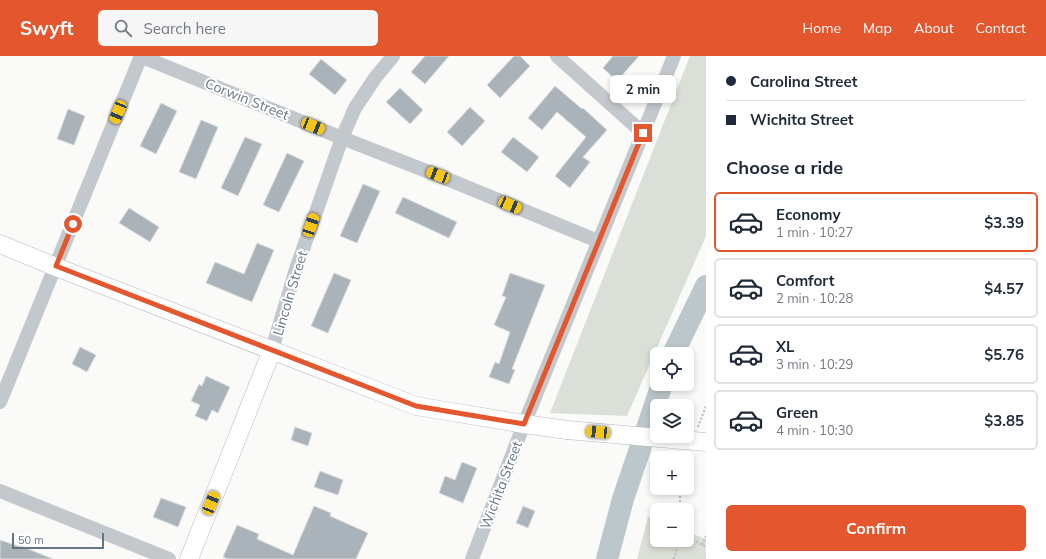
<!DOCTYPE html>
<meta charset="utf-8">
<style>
:root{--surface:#fff;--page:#f6f6f7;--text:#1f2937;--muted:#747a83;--line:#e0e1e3;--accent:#e4572e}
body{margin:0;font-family:Mulish,sans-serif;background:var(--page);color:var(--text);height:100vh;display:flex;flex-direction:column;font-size:15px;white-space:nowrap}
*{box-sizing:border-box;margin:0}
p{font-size:13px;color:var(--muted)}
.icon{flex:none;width:22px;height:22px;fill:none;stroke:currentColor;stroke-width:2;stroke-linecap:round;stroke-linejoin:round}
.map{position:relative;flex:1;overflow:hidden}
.panel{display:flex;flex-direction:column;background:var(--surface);width:340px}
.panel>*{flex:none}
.hud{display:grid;align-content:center;height:88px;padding:0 20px;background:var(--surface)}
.buttons{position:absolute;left:650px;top:291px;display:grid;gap:8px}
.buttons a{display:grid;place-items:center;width:44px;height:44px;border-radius:6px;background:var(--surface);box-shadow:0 2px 6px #0003;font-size:20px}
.scale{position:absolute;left:12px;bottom:10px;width:92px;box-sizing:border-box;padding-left:4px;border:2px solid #657683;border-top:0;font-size:11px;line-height:14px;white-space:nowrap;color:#657683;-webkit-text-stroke:3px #fff;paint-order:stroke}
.end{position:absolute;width:18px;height:18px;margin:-9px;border:5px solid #e4572e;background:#fff;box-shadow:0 0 0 2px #fff}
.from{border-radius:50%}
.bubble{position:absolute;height:28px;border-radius:6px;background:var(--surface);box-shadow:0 2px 6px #0003;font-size:13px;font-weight:700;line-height:28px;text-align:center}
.car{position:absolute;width:12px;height:24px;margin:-12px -6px;border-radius:5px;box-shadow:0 0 3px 1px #0007;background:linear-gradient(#f5c518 24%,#345 0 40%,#f5c518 0 76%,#345 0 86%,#f5c518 0)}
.hud b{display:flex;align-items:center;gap:14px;height:38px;font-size:15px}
.hud b+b{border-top:1px solid var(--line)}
.hud i{width:10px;height:10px;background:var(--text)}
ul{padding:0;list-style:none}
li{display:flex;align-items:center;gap:12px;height:60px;margin:0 8px 6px;padding:0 12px;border:2px solid var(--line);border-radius:6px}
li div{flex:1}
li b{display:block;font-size:15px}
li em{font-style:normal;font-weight:700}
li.current{border-color:var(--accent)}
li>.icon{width:36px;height:36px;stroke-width:1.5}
h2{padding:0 20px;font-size:18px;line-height:48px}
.cta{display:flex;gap:8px;margin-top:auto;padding:8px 20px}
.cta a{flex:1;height:46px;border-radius:6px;background:var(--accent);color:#fff;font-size:16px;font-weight:700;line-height:46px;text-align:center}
header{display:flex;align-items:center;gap:24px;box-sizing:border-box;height:56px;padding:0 20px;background:var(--accent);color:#fff}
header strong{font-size:19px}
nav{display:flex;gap:22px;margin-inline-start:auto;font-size:14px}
.search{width:280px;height:36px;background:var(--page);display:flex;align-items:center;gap:10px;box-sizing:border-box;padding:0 14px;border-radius:6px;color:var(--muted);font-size:15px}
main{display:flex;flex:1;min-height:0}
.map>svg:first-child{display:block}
.green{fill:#dadfd7}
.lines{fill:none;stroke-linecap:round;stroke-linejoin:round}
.river{stroke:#bbc7cb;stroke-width:22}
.building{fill:#aab3b9;stroke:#dcdcda}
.major-casing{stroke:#b5babe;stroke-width:19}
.path{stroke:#bbbfc2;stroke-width:2;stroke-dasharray:2 2;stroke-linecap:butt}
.minor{stroke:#c3c8cc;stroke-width:14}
.major{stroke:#fff;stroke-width:18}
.major-bridge-casing{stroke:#b5babe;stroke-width:19;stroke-linecap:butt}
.major-bridge{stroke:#fff;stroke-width:18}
.route{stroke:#e4572e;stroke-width:5}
.labels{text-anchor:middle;stroke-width:4;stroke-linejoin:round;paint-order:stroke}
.street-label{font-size:14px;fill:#657683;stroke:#fff}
</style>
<header>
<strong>Swyft</strong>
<div class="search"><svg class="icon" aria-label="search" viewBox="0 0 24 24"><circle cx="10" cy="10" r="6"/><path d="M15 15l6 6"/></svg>Search here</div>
<nav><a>Home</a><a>Map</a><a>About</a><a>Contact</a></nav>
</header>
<main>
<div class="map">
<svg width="706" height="503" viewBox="0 0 706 503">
<rect width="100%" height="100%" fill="#fafaf8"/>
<g class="green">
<path d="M 690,0 L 706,0 L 706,180 L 627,360 L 550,357 Z"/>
<path d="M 648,461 L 657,464 L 657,484 L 687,484 L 687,476 L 706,483 L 706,503 L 637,503 Z"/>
</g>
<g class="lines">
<g class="river">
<path d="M 673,298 L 706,230"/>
<path d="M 607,503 L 623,443 L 662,328"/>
</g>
</g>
<g class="building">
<path d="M 425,0 L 449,0 L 425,28 L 411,16 Z"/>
<path d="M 514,0 L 520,0 L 530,10 L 500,42 L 487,29 Z"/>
<path d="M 613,0 L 639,0 L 617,25 L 603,12 Z"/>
<path d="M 321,3 L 347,24 L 335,39 L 309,18 Z"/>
<path d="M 555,30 L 582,53 L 583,52 L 607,74 L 583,101 L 590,106 L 570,132 L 555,120 L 586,81 L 557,56 L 542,74 L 528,62 Z"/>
<path d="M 400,32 L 423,54 L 410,68 L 386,46 Z"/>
<path d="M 161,47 L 177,55 L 156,98 L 140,90 Z"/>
<path d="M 470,51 L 485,65 L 462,90 L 447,76 Z"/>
<path d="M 68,53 L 85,60 L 74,89 L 57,83 Z"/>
<path d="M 201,64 L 218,71 L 196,123 L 179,116 Z"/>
<path d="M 245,81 L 262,88 L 238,140 L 221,132 Z"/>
<path d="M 513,81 L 539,101 L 527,116 L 501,96 Z"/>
<path d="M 287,97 L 304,105 L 279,156 L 263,149 Z"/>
<path d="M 363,128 L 380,135 L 357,187 L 340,180 Z"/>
<path d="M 403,141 L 457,166 L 449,182 L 395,157 Z"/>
<path d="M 129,152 L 159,171 L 150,186 L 119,167 Z"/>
<path d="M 257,187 L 274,194 L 252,246 L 206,227 L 215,206 L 244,218 Z"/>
<path d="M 334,217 L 351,224 L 328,277 L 311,270 Z"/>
<path d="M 510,217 L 545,229 L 512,313 L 515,314 L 509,328 L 489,321 L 495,306 L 499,308 L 510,276 L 494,269 L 506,241 L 502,240 Z"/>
<path d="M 80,291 L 96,299 L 87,316 L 72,308 Z"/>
<path d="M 206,320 L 230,331 L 218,357 L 212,354 L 207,365 L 195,360 L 200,349 L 191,345 L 199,328 L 202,330 Z"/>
<path d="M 295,371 L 312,377 L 308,390 L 291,384 Z"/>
<path d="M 462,406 L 477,412 L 463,447 L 439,437 L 445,420 L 455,424 Z"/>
<path d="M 320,415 L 343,424 L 338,439 L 314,431 Z"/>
<path d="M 161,442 L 186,451 L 178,471 L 153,461 Z"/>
<path d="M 314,450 L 331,457 L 330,460 L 368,477 L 356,503 L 228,503 L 223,501 L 237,469 L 259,478 L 257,483 L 293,499 Z"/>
<path d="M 523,450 L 535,455 L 528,472 L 516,467 Z"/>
<path d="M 0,484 L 21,491 L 21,490 L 53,503 L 0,503 Z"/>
</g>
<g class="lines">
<g class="major-casing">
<g id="major">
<path d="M 0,188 L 56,211 L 416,350 L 524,368 L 567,374"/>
<path d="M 189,503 L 272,294"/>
</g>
</g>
<g class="path">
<path d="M 698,371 L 706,350"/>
<path d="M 680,432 L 680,448 L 681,454"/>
<path d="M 687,478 L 692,483 L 706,491"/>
<path d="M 702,489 L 706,480"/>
<path d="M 674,503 L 679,484"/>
</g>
<g class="minor">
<path d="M 140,0 L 342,82 L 452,125 L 598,185"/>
<path d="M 557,0 L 643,77"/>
<path d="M 272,294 L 296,213 L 342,82 L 355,52 L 375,22 L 393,0"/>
<path d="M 0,346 L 141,0"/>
<path d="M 0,435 L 169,503"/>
<path d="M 472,503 L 524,368 L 643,77 L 674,0"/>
</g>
<use href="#major" class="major"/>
<g class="major-bridge-casing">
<path id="major-bridge" d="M 567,374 L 706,386"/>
</g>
<use href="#major-bridge" class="major-bridge"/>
</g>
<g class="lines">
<path class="route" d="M 73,168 L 56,210 L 416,350 L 524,368 L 643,77"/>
</g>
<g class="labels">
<g class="street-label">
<text transform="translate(247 43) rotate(22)" y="5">Corwin Street</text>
<text transform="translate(290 237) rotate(-73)" y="5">Lincoln Street</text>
<text transform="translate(501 429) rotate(-69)" y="5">Wichita Street</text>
</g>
</g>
</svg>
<div class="buttons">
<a><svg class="icon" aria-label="locate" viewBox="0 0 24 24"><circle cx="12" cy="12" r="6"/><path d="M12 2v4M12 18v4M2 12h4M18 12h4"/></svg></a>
<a><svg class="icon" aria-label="layers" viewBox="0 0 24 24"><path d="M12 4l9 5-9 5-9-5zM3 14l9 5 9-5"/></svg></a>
<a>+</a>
<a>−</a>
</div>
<div class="scale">50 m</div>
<i class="end from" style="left:73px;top:168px"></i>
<i class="end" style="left:643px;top:77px"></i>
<div class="bubble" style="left:610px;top:19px;width:66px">2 min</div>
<i class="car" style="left:118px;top:56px;rotate:202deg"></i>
<i class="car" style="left:313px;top:70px;rotate:112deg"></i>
<i class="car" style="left:438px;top:119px;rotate:291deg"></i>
<i class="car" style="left:510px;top:149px;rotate:113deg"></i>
<i class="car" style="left:311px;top:169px;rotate:19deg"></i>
<i class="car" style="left:598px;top:376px;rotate:275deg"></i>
<i class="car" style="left:211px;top:447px;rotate:22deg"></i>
</div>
<section class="panel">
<div class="hud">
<b><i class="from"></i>Carolina Street</b>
<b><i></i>Wichita Street</b>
</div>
<h2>Choose a ride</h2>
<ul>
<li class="current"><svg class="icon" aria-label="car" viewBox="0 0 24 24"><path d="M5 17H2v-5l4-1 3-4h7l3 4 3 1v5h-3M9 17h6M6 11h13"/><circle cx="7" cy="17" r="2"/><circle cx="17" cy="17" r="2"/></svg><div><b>Economy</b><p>1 min · 10:27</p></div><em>$3.39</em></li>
<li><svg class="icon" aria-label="car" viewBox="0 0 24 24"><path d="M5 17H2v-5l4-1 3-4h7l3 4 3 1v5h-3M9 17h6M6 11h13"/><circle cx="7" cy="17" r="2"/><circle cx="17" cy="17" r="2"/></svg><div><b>Comfort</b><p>2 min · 10:28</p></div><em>$4.57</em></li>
<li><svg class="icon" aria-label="car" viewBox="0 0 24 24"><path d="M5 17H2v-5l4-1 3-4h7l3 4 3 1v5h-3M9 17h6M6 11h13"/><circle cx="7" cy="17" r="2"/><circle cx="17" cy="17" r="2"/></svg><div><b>XL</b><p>3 min · 10:29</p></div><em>$5.76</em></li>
<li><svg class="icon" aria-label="car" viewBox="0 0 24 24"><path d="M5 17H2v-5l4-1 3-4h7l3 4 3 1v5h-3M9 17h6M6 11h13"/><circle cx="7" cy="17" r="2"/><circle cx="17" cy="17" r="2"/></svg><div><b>Green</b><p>4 min · 10:30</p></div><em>$3.85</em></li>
</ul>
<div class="cta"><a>Confirm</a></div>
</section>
</main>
